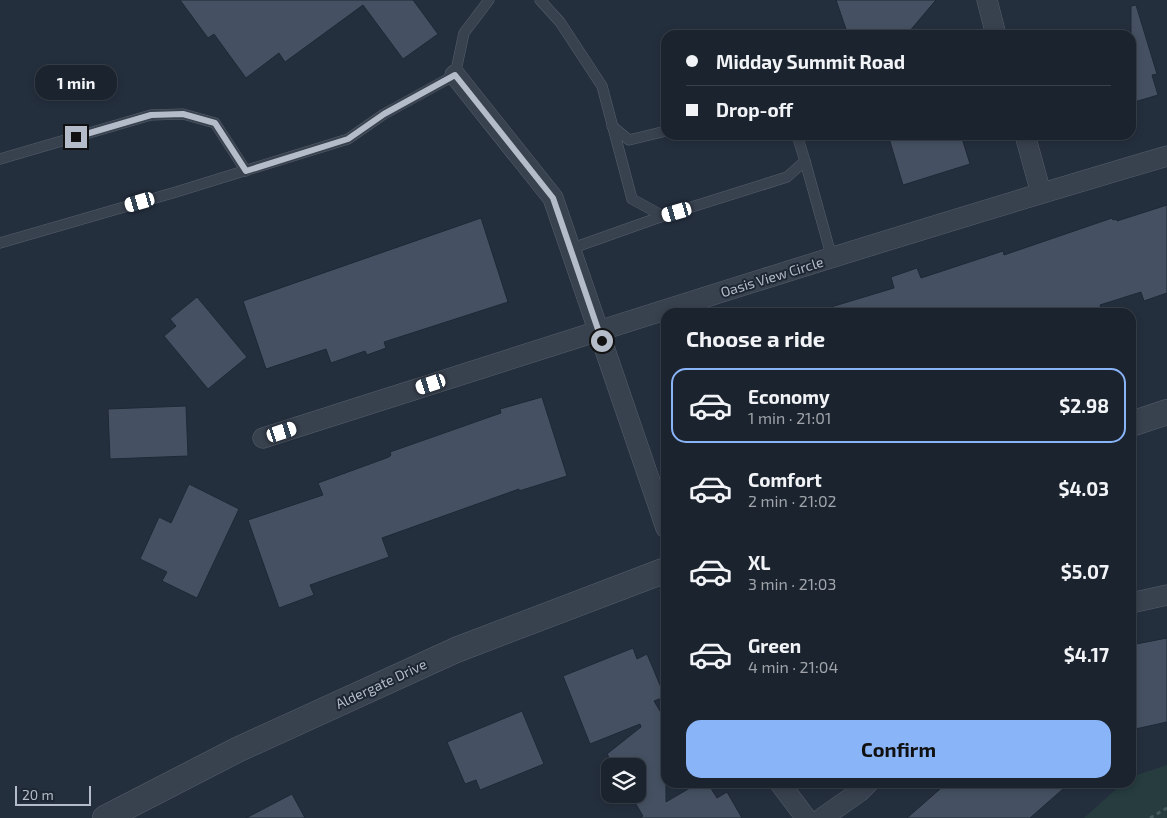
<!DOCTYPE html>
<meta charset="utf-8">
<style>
:root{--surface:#1b232e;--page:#242b36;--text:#f1f3f6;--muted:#a0a4aa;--line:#39404a;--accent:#8ab4f8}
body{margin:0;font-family:"Exo 2",sans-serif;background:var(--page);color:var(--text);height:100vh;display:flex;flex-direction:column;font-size:19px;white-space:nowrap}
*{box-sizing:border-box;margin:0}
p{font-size:16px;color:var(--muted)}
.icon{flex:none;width:28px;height:28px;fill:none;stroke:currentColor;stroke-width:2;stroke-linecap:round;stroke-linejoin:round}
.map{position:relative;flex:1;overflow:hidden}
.drawer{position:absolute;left:661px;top:308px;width:475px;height:480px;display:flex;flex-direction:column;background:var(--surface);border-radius:15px;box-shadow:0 2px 8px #0003,0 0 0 1px var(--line)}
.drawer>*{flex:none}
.banner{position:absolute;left:661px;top:30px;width:475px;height:110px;border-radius:15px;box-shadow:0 2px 8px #0003,0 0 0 1px var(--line);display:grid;align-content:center;height:110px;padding:0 25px;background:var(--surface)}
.tools{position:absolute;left:601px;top:758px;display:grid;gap:10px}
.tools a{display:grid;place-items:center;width:45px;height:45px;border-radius:10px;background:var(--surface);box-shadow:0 2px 8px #0003,0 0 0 1px var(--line);font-size:25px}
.scale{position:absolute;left:15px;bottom:12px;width:76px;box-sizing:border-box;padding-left:5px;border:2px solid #b4bcc9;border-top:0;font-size:14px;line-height:18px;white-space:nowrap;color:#b4bcc9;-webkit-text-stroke:4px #1d2633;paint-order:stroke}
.end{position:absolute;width:22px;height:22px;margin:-11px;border:6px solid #b4bcc9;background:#111;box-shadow:0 0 0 2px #111}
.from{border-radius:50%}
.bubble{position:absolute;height:35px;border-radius:15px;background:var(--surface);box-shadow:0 2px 8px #0003,0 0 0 1px var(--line);font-size:16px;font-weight:700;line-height:35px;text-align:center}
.car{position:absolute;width:15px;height:30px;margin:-15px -8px;border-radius:6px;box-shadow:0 0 4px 1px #0007;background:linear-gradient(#fff 24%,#345 0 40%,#fff 0 76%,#345 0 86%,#fff 0)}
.banner b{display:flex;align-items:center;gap:18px;height:48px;font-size:19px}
.banner b+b{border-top:1px solid var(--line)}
.banner i{width:12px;height:12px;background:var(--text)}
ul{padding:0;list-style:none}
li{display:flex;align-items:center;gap:15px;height:75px;margin:0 10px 8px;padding:0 15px;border:2px solid transparent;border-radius:15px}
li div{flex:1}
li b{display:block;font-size:19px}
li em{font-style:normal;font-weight:700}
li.current{border-color:var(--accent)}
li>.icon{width:45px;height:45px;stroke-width:1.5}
h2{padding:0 25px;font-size:22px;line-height:60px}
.cta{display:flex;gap:10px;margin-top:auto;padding:10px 25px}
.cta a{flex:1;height:58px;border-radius:15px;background:var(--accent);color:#111;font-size:20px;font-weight:700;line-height:58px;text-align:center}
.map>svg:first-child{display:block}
.green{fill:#263c3f}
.building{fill:#455162;stroke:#1f2835}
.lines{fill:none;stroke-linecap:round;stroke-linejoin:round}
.service-casing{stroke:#565f6c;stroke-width:11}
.minor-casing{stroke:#565f6c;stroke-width:21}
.tertiary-casing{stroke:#565f6c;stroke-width:26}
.path{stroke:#44595c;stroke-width:3;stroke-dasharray:4 4;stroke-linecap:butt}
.service{stroke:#38414e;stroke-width:10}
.minor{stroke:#38414e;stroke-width:20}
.tertiary{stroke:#38414e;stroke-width:25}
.route{stroke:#b4bcc9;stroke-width:6}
.labels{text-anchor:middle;stroke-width:4;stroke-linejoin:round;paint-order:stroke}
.street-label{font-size:14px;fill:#b4bcc9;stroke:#1d2633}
</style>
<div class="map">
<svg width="1167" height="818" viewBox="0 0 1167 818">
<rect width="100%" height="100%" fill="#242f3e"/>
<path class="green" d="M 1167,765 L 1167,818 L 1084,818 L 1123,783 L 1131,782 L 1131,777 Z"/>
<g class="building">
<path d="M 180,0 L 413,0 L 438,34 L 403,59 L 363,5 L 285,62 L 279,53 L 246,78 L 214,34 L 208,38 Z"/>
<path d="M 836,0 L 936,0 L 908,33 L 901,35 L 848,35 Z"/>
<path d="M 1136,5 L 1157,74 L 1152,75 L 1158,95 L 1131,103 L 1131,6 Z"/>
<path d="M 888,135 L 961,135 L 970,164 L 903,185 Z"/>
<path d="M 1167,205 L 1167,293 L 1144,301 L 1141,292 L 1100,305 L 1101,308 L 1086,312 L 832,312 L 831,307 L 894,288 L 891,277 L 917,268 L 921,278 L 1003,251 L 1004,255 L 1112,218 L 1113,220 L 1117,219 L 1117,221 Z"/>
<path d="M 481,218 L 508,302 L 384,342 L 386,348 L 367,355 L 365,351 L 331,363 L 326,349 L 266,369 L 243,301 Z"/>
<path d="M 197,297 L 247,357 L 208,389 L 164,336 L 176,326 L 170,319 Z"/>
<path d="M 542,397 L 567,476 L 519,491 L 519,489 L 382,538 L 389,557 L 310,585 L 314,595 L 279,608 L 248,520 L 323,495 L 318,483 L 389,457 L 391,455 L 390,452 L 501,413 L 500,409 Z"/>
<path d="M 186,406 L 188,456 L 110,459 L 108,409 Z"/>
<path d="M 189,484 L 239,509 L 197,598 L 162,581 L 167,572 L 140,559 L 159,517 L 171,523 Z"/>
<path d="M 1167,638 L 1167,722 L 1131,730 L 1131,645 Z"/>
<path d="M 633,648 L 637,659 L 647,654 L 665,697 L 654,701 L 666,721 L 666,802 L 700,782 L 707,782 L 717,798 L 727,792 L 742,818 L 640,818 L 643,816 L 630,794 L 638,794 L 638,766 L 614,766 L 607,754 L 641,727 L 640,724 L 590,744 L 563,676 Z"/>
<path d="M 522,711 L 544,764 L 480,790 L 476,780 L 465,784 L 447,742 Z"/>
<path d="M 948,782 L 1071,782 L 1030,818 L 907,818 Z"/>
<path d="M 292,794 L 305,818 L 246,818 Z"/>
</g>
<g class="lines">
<g class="service-casing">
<g id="service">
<path d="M 540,0 L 560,22 L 602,86 L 632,199 L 663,216 L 787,177 L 805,161 L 797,135"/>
<path d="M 612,126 L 629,140 L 666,131"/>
<path d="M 0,159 L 151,115 L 183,114 L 215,123 L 246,171"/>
<path d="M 805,161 L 832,258"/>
<path d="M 0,243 L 176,192 L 348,139 L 384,114 L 455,75 L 464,33 L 489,0"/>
<path d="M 570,249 L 663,216"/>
</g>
</g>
<g class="minor-casing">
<g id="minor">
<path d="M 987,0 L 996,35"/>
<path d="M 455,75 L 553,198 L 666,528"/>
<path d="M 1025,135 L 1041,193"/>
<path d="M 263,438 C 564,342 864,245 1167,156"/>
<path d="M 1131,603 L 1167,595"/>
<path d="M 779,782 L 806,818"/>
<path d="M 822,818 L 859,792 L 869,782"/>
</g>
</g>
<g class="tertiary-casing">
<g id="tertiary">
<path d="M 1131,424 L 1167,412"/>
<path d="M 105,818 L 237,750 L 456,650 L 666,570"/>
</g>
</g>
<path class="path" d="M 1150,818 L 1167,808"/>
<use href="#service" class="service"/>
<use href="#minor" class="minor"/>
<use href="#tertiary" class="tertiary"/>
</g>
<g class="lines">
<path class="route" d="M 76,137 L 151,115 L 183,114 L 215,123 L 246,171 L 348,139 L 384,114 L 455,75 L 553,198 L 602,341"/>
</g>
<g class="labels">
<g class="street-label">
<text transform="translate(772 277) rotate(-17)" y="5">Oasis View Circle</text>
<text transform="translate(381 684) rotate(-25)" y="5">Aldergate Drive</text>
</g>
</g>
</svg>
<div class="tools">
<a><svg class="icon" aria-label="layers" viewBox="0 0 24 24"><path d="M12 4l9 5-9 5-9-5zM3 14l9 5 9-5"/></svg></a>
</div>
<div class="scale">20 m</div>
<i class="end from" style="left:602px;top:341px"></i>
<i class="end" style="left:76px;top:137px"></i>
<div class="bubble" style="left:35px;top:65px;width:82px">1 min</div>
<i class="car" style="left:140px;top:202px;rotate:254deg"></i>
<i class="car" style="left:677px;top:212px;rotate:254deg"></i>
<i class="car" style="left:431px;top:384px;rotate:252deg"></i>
<i class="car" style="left:282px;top:432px;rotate:72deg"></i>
<div class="banner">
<b><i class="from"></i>Midday Summit Road</b>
<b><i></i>Drop-off</b>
</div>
<section class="drawer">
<h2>Choose a ride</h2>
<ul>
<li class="current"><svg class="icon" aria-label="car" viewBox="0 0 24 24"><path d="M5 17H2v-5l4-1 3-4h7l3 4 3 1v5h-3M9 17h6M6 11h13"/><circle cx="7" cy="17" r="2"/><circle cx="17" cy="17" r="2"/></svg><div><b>Economy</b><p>1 min · 21:01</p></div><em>$2.98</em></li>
<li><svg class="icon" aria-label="car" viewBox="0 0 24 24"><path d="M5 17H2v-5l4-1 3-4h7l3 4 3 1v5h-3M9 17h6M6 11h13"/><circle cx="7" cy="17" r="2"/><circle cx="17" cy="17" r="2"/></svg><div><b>Comfort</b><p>2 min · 21:02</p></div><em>$4.03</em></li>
<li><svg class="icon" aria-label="car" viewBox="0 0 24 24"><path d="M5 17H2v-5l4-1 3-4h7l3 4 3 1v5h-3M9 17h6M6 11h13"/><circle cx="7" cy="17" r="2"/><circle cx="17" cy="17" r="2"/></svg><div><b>XL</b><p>3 min · 21:03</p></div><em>$5.07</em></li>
<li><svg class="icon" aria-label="car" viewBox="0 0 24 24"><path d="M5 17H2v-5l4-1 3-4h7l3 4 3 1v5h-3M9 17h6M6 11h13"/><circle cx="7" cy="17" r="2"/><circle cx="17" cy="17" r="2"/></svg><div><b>Green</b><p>4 min · 21:04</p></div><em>$4.17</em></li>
</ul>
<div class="cta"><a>Confirm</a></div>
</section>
</div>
